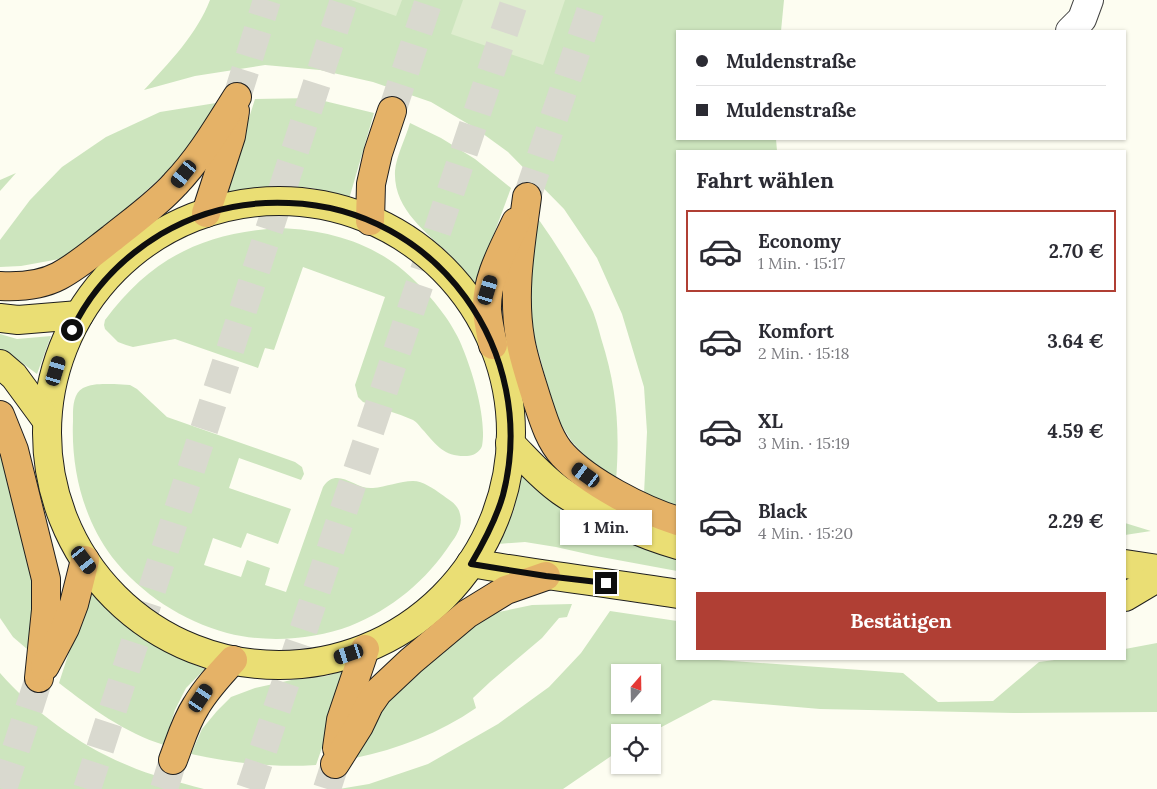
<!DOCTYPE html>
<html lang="de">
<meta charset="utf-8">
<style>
:root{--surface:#fff;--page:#f7f7f7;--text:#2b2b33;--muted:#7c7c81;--line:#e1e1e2;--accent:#b03f34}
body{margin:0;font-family:Lora,serif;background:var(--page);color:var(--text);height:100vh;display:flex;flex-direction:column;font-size:19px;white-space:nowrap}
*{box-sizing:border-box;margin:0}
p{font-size:16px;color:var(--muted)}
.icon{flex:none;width:28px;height:28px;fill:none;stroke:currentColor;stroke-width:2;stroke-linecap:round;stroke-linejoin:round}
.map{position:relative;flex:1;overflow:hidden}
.side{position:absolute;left:676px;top:150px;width:450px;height:510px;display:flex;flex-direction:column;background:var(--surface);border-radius:0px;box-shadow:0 1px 4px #0004}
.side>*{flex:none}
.top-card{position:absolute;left:676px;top:30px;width:450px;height:110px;border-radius:0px;box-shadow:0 1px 4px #0004;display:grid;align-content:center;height:110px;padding:0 20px;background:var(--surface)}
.needle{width:32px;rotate:20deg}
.tools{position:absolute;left:611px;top:664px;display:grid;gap:10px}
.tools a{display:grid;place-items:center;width:50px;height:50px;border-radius:0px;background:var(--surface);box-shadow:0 1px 4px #0004;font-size:25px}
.end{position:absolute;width:22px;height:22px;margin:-11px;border:6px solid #0e0e0e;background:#fff;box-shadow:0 0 0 2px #fff}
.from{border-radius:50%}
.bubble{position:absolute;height:35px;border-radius:0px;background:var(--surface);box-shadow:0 1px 4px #0004;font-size:16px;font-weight:800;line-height:35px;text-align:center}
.car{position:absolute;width:15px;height:30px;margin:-15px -8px;border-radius:6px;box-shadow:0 0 4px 1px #0007;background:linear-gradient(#222 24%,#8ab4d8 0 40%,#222 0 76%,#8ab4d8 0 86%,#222 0)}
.top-card b{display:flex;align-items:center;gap:18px;height:48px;font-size:19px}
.top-card b+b{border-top:1px solid var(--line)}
.top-card i{width:12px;height:12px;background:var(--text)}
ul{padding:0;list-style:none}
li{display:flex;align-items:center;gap:15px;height:82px;margin:0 10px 8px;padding:0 10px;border:2px solid transparent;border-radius:0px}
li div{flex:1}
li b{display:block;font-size:19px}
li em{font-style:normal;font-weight:800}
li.on{border-color:var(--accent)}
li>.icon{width:45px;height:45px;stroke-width:1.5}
h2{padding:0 20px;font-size:22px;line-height:60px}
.cta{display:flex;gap:10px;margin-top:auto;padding:10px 20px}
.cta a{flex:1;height:58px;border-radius:0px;background:var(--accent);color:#fff;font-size:20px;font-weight:800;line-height:58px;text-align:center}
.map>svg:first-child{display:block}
.green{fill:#cde5be;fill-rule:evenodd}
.pitch{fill:#deedce}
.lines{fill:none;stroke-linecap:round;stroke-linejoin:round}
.highway-tunnel{stroke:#d9d9cf;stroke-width:28;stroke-dasharray:28 14;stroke-linecap:butt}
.minor-casing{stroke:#414141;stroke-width:30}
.major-casing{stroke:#1f1f1f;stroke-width:30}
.highway-casing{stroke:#1f1f1f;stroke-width:30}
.minor{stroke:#fff;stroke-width:28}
.major{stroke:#eade74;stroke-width:28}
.highway{stroke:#e5b267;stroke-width:28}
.route{stroke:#0e0e0e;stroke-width:6}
</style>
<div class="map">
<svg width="1157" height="789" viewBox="0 0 1157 789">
<rect width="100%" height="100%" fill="#fdfdf1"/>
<g class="green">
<path d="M 210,0 L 784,0 L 781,31 L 678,31 L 678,139 L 776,139 L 777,151 L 678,151 L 677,507 L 644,494 L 647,432 L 644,387 L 622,314 L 597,258 L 564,209 L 508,152 L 475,128 L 431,102 L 373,82 L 320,70 L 265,65 L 195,76 L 144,90 C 169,63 197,34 210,0 Z"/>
<path d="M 312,98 L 374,113 L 349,199 L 313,188 L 277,186 L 225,194 L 255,99 Z"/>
<path d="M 216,103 L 205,128 L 179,161 L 88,243 L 65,258 L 21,266 L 0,267 L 0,240 L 30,200 L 62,167 L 106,137 L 160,112 Z"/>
<path d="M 410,123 L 441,138 L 475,159 L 511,188 L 475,285 C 467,276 461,266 453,258 C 428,233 393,210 395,171 C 396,157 406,137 410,123 Z"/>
<path d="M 16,173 L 0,191 L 0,180 Z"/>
<path d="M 539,220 C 558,247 576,275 590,305 C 595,315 598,327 601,338 C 617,388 620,429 616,481 L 592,463 L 572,442 L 556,416 L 530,321 L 530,261 Z"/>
<path d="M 281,228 C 323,230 364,240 398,266 C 416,280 432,298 445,316 C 452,326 459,338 463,349 C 473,373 487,420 482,446 C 480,452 473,456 467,456 C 445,457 437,446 424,431 C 420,427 417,422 413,420 C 397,413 379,408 363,402 L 358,397 L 355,385 L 385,297 L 303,267 L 274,350 L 265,348 L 258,368 L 175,339 L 133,347 L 126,345 L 118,342 L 105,329 L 104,325 L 105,320 C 151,258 204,232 281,228 Z"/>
<path d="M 0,334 L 17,339 L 51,336 L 37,374 L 14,357 L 0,349 Z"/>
<path d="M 114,384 L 130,385 L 137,389 L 167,417 L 295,462 L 302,467 L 304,474 L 301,480 L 239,458 L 229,488 L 291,509 L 278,544 L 247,533 L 241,548 L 213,538 L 204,565 L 241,577 L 247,560 L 270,568 L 265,585 L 286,592 L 323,487 C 337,465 355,490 373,488 C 386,487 400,481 413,481 C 423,481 434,489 441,494 C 449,500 458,504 460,514 C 463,525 457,535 451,543 C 427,580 391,610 350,626 C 313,640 266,643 227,633 C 183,621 141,594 112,557 C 83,518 71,469 73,421 C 73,411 72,394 83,388 C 92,383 105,384 114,384 Z"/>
<path d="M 0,451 L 34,570 L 35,612 L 27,649 L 13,637 L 0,618 Z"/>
<path d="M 522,469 L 677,558 L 677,571 L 596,556 L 556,547 L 525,542 L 498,544 L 514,510 Z"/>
<path d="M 1125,523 L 1151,531 L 1125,535 Z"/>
<path d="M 89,590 C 99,600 109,612 119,621 C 145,642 174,657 205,669 L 186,688 L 175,710 L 164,745 C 125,733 91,708 59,683 Z"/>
<path d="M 572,604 L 567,617 L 559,618 L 542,638 L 490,682 L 473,698 L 476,708 C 440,733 398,749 355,758 L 366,731 L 396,688 L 468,629 L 494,613 L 532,605 Z"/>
<path d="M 610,611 L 677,621 L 678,659 L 717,659 L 718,660 L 903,673 L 938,702 L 993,701 L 1039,662 L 1062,659 L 1125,659 L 1125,649 L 1157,643 L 1157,712 L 1014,713 L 820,709 L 713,700 L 652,732 L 620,732 L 620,750 L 563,789 L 339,789 L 369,784 L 428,764 L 498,724 L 549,687 L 581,653 ZM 620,672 L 652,672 L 652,705 L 620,705 Z"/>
<path d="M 350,667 L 316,765 C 272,768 234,763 191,754 L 202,729 L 217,711 L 231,697 L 255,688 L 296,679 L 327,676 Z"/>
<path d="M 0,673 C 33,711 80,746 127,765 C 152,776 178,782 204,789 L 0,789 Z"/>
</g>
<g class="pitch">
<path d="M 351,0 L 402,0 L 396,16 Z"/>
<path d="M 463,0 L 565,0 L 543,65 L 451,34 Z"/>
</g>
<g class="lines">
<g class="highway-tunnel">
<path d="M 237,97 L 267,0"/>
<path d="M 392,111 L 429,0"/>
<path d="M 527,197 L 594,0"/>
<path d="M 3,789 L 39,678"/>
<path d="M 87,789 L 344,0"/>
<path d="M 164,789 L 173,760"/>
<path d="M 250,789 L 515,0"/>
<path d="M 327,789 L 335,764"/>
</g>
<g class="minor-casing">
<path id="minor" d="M 1070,31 L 1082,19 L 1089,0"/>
</g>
<g class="major-casing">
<g id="major">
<circle cx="279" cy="433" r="232"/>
<path d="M 0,318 L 18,320 L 79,315"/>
<path d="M 0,364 L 14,376 L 47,421"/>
<path d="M 510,443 C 527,460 542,478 561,491 C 591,512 642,535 678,545"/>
<path d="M 471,563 C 540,575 609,583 678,594"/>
<path d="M 1125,564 L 1157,569"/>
<path d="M 1125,597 L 1157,578"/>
</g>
</g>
<g class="highway-casing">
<g id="highway">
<path d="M 527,197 C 521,243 512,291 520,338 C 523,358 531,380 537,400 C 543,418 549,440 563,455 C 588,482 642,510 678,521"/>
<path d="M 206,213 L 231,136 L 235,111"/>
<path d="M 370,221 L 371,184 L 378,153 L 392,111"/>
<path d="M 0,286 C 19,287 42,285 59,276 C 78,266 95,251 112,238 C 133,221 157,204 175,184 C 200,158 218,127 237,97"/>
<path d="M 493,345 C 491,334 488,322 487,310 C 486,279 503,250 516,222"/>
<path d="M 0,415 L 14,450 L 46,579 L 46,610 L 39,678"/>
<path d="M 45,666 L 65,628 L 74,604 L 85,560"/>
<path d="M 337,748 L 341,720 L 365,649"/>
<path d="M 173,760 C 180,742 185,723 196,706 C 206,689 219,675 233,660"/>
<path d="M 335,764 L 359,726 L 369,705 L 378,692 L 411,661 L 467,614 L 506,590 L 546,576"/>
</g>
</g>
<use href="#minor" class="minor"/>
<use href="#major" class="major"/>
<use href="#highway" class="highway"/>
</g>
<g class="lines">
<path class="route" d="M 72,330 C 91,290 123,257 161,234 C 200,211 244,201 289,203 C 437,208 540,352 503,495 C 496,520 484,542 471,564 L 546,576 L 606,583"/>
</g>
</svg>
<div class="tools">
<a><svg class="needle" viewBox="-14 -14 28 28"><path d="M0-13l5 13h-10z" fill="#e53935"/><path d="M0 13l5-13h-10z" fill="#7c7c81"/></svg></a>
<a><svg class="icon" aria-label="locate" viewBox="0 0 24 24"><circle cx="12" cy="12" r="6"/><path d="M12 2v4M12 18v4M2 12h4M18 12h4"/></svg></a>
</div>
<i class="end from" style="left:72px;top:330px"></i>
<i class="end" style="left:606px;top:583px"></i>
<div class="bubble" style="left:560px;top:510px;width:92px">1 Min.</div>
<i class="car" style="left:184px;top:174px;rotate:219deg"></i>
<i class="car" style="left:488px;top:290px;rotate:17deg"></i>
<i class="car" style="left:56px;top:371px;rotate:17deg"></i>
<i class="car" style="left:586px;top:475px;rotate:306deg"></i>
<i class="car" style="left:84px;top:560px;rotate:143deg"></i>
<i class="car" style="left:349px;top:654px;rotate:252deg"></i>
<i class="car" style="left:201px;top:698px;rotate:34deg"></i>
<div class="top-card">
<b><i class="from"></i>Muldenstraße</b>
<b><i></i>Muldenstraße</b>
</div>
<section class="side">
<h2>Fahrt wählen</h2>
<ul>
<li class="on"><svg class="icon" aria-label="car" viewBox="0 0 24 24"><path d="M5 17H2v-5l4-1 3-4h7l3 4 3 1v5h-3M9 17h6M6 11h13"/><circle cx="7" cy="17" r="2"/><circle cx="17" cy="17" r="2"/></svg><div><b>Economy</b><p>1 Min. · 15:17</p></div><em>2.70 €</em></li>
<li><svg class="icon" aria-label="car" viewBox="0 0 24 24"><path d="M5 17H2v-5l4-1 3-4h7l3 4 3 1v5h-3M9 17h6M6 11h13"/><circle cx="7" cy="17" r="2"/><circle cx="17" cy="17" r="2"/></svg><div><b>Komfort</b><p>2 Min. · 15:18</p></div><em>3.64 €</em></li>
<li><svg class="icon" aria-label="car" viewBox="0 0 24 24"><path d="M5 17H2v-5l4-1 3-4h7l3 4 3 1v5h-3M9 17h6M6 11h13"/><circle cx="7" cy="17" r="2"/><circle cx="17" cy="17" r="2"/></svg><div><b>XL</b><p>3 Min. · 15:19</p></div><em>4.59 €</em></li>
<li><svg class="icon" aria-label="car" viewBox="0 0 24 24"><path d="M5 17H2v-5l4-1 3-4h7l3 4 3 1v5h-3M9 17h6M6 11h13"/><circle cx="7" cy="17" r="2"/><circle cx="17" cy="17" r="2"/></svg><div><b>Black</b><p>4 Min. · 15:20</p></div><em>2.29 €</em></li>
</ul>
<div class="cta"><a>Bestätigen</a></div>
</section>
</div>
